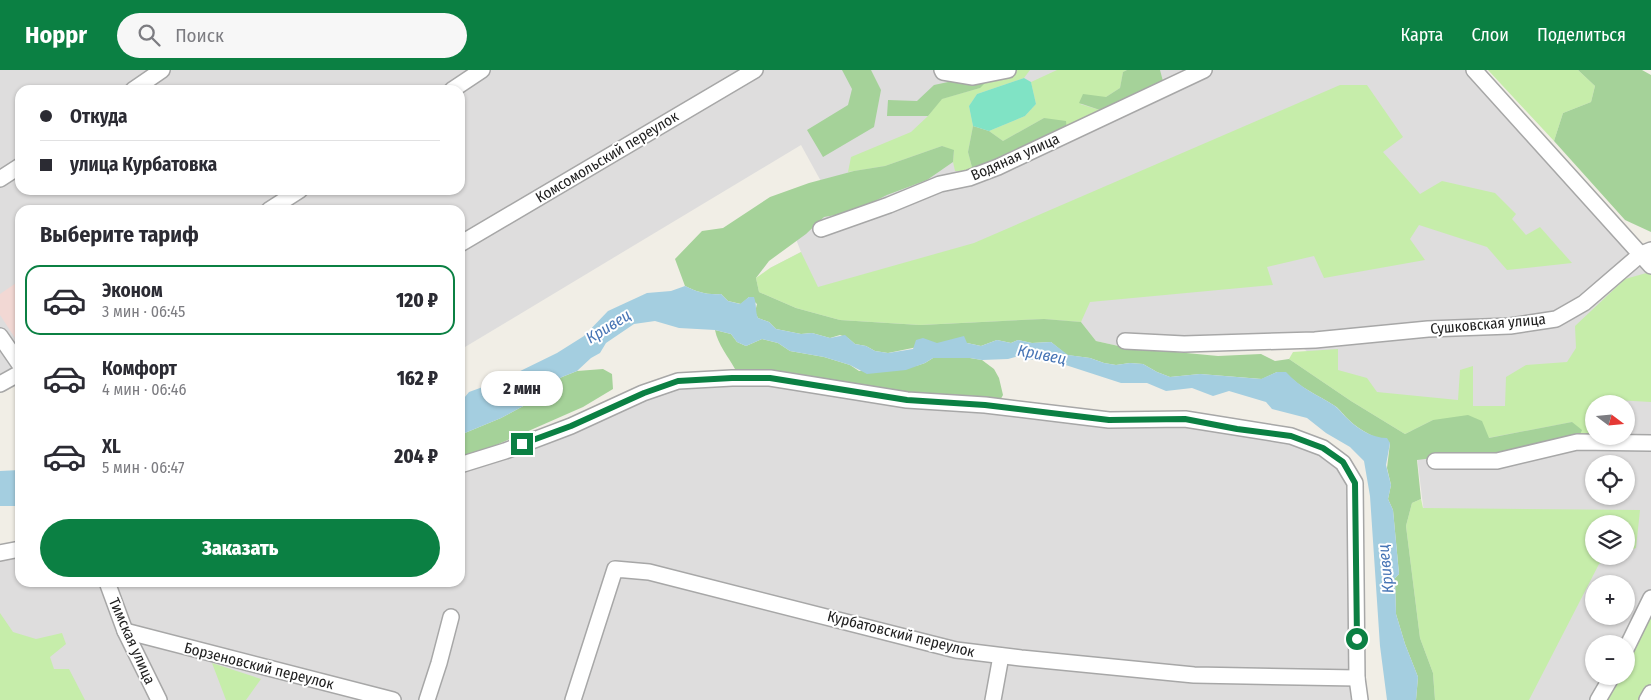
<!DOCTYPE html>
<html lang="ru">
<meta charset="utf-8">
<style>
:root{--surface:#fff;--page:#f7f7f7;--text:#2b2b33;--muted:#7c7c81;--line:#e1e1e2;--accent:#0b8043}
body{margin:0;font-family:"Fira Sans Condensed",sans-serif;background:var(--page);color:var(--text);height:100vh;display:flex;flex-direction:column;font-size:19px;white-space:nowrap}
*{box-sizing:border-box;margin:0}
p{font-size:16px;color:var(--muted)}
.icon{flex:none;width:28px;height:28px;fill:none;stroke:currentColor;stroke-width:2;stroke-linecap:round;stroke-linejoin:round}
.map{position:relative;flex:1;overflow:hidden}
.panel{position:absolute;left:15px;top:135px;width:450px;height:382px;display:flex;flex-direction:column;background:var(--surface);border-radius:15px;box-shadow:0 1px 4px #0004}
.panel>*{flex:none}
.banner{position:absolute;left:15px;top:15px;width:450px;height:110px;border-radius:15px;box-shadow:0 1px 4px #0004;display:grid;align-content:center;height:110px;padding:0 25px;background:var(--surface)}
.needle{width:32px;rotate:106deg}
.controls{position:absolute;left:1585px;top:325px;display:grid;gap:10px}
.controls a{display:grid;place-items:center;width:50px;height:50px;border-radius:50%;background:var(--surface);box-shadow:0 1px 4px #0004;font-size:25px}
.end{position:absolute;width:22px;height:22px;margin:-11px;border:6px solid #0b8043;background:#fff;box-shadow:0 0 0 2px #fff}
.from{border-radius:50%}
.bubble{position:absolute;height:35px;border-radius:18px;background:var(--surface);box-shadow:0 1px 4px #0004;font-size:16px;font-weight:800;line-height:35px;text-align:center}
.banner b{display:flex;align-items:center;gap:18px;height:48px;font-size:19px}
.banner b+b{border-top:1px solid var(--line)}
.banner i{width:12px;height:12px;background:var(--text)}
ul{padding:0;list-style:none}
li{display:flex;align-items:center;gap:15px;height:70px;margin:0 10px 8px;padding:0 15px;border:2px solid transparent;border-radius:15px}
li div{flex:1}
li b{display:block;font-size:19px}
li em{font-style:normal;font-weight:800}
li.active{border-color:var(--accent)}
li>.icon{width:45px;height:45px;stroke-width:1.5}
h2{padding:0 25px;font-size:22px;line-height:60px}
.cta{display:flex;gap:10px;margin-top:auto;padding:10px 25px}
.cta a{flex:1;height:58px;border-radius:30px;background:var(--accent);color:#fff;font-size:20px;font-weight:800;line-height:58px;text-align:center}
header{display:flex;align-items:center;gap:30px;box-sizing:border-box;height:70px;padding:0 25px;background:var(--accent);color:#fff}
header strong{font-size:24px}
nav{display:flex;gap:28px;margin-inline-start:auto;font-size:18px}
.search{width:350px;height:45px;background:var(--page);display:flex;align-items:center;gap:12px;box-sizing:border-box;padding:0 18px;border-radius:28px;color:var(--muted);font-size:19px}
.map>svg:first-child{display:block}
.residential{fill:#dedddd;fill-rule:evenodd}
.commercial{fill:#f2d8d4}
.grass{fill:#c6edaa}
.forest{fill:#a5d299}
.pitch{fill:#80e3c5}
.water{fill:#a4cee0}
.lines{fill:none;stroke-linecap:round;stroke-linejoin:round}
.street-casing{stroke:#a7a7a7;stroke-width:18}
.street{stroke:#fff;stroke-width:15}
.route{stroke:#0b8043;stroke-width:6}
.labels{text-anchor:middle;stroke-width:4;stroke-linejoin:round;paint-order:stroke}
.street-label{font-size:15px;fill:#202020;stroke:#fff}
.water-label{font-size:16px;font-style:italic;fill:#4775b5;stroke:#fff}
</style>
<header>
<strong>Hoppr</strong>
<div class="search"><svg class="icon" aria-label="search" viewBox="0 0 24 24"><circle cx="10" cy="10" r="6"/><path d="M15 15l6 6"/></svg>Поиск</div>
<nav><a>Карта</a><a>Слои</a><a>Поделиться</a></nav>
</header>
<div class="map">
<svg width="1651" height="630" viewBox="0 0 1651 630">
<rect width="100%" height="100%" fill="#f1eee6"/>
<g class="residential">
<path d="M 0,0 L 1472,0 L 1642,183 L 1651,180 L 1651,630 L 1447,630 L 1414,362 L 1300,276 L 1123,277 L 1096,271 L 1081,252 L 840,250 L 770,198 L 801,182 L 794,164 L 834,135 L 801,75 L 460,280 L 460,140 L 20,140 L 20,311 L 0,320 ZM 20,20 L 460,20 L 460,120 L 20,120 ZM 1594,334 L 1626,334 L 1626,366 L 1594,366 ZM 1594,394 L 1626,394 L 1626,426 L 1594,426 ZM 1594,454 L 1626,454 L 1626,486 L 1594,486 ZM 1594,514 L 1626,514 L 1626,546 L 1594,546 ZM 1594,574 L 1626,574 L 1626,606 L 1594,606 Z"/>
<path d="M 782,306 L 1282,363 L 1341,394 L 1355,420 L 1364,630 L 0,630 L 0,478 L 20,474 L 20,512 L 460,512 L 460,391 L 678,307 Z"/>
</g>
<path class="commercial" d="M 19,211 L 20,269 L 17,271 L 0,245 L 0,224 Z"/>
<g class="grass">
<path d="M 1018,0 L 1030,0 L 1024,8 L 977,24 L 969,36 L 973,56 L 968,82 L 973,101 L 955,101 L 953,92 L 954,81 L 942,76 L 885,96 L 848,102 L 851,87 L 911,62 L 928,46 L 941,29 L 980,18 L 980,11 Z"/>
<path d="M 1057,0 L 1127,0 L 1123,2 L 1120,18 L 1106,27 L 1080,34 L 1100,40 L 1067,60 L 1044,48 L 1003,71 L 989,61 L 1025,46 L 1036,34 L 1031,12 Z"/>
<path d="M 1488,0 L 1578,0 L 1595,16 L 1591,32 L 1563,43 L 1554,71 Z"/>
<path d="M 1340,15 L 1367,15 L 1403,67 L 1383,82 L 1420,124 L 1442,111 L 1495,123 L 1516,144 L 1512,149 L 1526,165 L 1540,157 L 1572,193 L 1507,200 L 1487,177 L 1419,155 L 1410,169 L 1425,190 L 1324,208 L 1314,186 L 1267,197 L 1273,215 L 1090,232 L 1081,252 L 1044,249 L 920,255 L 840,250 L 796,238 L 759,222 L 756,208 L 770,198 L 801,182 L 818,217 L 974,173 Z"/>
<path d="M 1650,202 L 1651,203 L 1651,332 L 1616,330 L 1615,334 L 1594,334 L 1594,366 L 1579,367 L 1572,352 L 1488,368 L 1433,350 L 1405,364 L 1351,331 L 1289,289 L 1293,282 L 1338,279 L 1338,300 L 1367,308 L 1377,322 L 1458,330 L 1460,300 L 1473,296 L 1473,336 L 1505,336 L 1506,307 L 1526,295 L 1567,292 L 1576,278 L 1575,256 L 1625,209 Z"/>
<path d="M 1421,429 L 1423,438 L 1640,440 L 1636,478 L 1626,482 L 1626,454 L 1594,454 L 1594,486 L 1616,486 L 1599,494 L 1529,630 L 1435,630 L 1433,603 L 1420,568 L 1406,456 L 1412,433 Z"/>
<path d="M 1651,538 L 1651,613 L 1642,630 L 1604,630 L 1617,606 L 1626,606 L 1626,588 Z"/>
<path d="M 0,543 L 13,562 L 36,569 L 62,563 L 66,574 L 50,587 L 54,599 L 69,599 L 85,630 L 0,630 Z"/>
<path d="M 212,593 L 261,609 L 246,630 L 226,630 Z"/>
</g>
<g class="forest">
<path d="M 842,0 L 871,0 L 881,20 L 874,57 L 823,87 L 807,60 L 848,35 L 852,19 Z"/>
<path d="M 1127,0 L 1160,0 L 1164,15 L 1131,29 L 1100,40 L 1079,33 L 1083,24 L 1106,27 L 1120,18 L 1123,2 Z"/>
<path d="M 1578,0 L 1642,0 L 1651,5 L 1651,162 L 1625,150 L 1554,71 L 1563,43 L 1591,32 L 1595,16 Z"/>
<path d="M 962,9 L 986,12 L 980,18 L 942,29 L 928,46 L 887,46 L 888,30 L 917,31 L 934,15 Z"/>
<path d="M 1044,48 L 1066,51 L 1067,60 L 973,101 L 968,82 L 973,56 L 989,61 L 1003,71 Z"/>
<path d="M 942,76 L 954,80 L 953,92 L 927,110 L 887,125 L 853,142 L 824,147 L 806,164 L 769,191 L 756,208 L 759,222 L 796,238 L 840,250 L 920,255 L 1044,249 L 1081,252 L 1096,271 L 1123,277 L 1218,286 L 1261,284 L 1275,291 L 1289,289 L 1351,331 L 1405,364 L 1433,350 L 1468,345 L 1482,351 L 1489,368 L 1572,352 L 1582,360 L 1579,367 L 1489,386 L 1449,386 L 1417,390 L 1421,429 L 1412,433 L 1406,456 L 1420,568 L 1433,603 L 1435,630 L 1416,630 L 1418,607 L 1405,574 L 1396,544 L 1395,508 L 1399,504 L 1393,440 L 1388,429 L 1391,415 L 1387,398 L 1390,373 C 1376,368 1360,361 1349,350 C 1344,346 1340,339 1335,336 C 1318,325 1300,318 1286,303 L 1277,302 L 1262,309 L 1200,304 L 1170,307 L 1157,302 L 1143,294 L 1130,293 L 1116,295 L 1104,293 L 1090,288 L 1067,285 L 1051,272 L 1032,273 L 1018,270 L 1011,273 L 997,270 L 981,276 L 967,273 L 937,273 L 888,283 L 875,281 L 866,276 L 855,274 L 848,268 L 840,265 L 830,268 L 812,263 L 801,264 L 776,259 L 769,252 L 758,248 L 755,242 L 757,234 L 749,227 L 741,234 L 728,231 L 721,224 C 707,225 697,222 685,216 L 675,189 L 702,161 L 723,158 L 770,127 L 809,113 L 854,101 L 885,96 Z"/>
<path d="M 715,260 L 731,264 L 737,272 L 746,276 L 762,269 L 778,273 L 790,281 L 824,287 L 850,295 L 859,301 L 916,296 L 925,293 L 933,288 L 970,288 L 982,290 L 994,299 L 999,308 L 1003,325 L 998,334 L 916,328 L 735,299 C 728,286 718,275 715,260 Z"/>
<path d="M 603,299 L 612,304 L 613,319 L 583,337 L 460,391 L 460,365 L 501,348 L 542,326 L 547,316 L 562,307 L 577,301 Z"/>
</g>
<path class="pitch" d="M 1024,8 L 1031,12 L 1036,34 L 1025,46 L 989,61 L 973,56 L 969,36 L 977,24 Z"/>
<g class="water">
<path d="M 685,216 C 697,222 707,225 721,224 L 728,231 L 740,234 L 749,227 L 754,227 C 757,235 755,241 758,248 L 769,252 L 776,259 L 801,264 L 812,263 L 830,268 L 845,265 L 855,274 L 866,276 L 875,281 L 888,283 L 913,279 L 916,270 L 923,268 L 937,273 L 964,266 L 967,273 L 981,276 L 997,270 L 1011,273 L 1018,270 L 1032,273 L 1051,272 L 1068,285 L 1090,288 L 1104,293 L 1116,295 L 1130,293 L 1143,294 L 1157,302 L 1170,307 L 1200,304 L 1261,309 L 1277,302 L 1286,302 C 1300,318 1318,325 1335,336 C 1340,340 1344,346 1349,350 C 1359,360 1373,368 1387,368 L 1390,373 L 1386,395 L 1391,415 L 1388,429 L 1393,440 L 1399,504 L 1395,508 L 1396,544 L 1405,574 L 1418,607 L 1416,630 L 1387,630 L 1380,576 L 1370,426 L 1364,391 L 1350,377 L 1326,363 L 1307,348 L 1272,339 L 1266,332 L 1229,321 L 1213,326 L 1192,318 L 1166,321 L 1147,313 L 1121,313 L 1041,287 L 1031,290 L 1019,286 L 1008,289 L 982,290 L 970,288 L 933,288 L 925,293 L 906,300 L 867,304 L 850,295 L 824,287 L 790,281 L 778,273 L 762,269 L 746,276 L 737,272 L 731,264 L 715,260 L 679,258 L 655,251 L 634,254 L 606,273 L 600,283 L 591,288 L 577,301 L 562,307 L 547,316 L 542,326 L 501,348 L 460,365 L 460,333 L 469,322 L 502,310 L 557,283 L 584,266 L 608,241 L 647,223 L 671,221 Z"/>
<path d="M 20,400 L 20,436 L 0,436 L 0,401 Z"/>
</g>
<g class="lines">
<g class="street-casing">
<g id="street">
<path d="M 942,0 L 943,2 L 973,7 L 1008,0"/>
<path d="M 1474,0 L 1651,196"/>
<path d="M 133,20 L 162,0"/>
<path d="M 452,20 L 482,0"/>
<path d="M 0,109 L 20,96"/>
<path d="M 269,140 L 300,120"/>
<path d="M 821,159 L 889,135 L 940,114 L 969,108 L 998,97 L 1204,0"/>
<path d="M 460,174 L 755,0"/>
<path d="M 0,266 L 20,295"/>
<path d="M 1125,271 L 1184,274 L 1315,270 L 1428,259 L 1510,256 L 1556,249 L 1584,233 L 1641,184 L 1651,180"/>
<path d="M 0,314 L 20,303"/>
<path d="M 1435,391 L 1497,391 L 1577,372 L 1651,373"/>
<path d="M 460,395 L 505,381 L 571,356 L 643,323 L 678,311 L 732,308 L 770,308 L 907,330 L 985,335 L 1109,350 L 1185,349 L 1291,366 L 1323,378 L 1343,393 L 1355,413 L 1357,608 L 1360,630"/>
<path d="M 0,483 L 20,479"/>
<path d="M 107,512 L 125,561 L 159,630"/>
<path d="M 125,561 L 393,630"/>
<path d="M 1626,579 L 1651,528"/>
<path d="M 427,630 L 439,593 L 451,547"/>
<path d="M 573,630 L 615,499 L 649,502 L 956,580 L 1021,588 L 1194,605 L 1357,608"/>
<path d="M 993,630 L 1001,586"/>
<path d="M 1598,630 L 1612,606"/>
<path d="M 1647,630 L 1651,623"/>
</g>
</g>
<use href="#street" class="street"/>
</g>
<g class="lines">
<path class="route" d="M 522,374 L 571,356 L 644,323 L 678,311 L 732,308 L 770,308 L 907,330 L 985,335 L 1109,350 L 1185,349 L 1237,359 L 1291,366 L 1323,378 L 1343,392 L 1355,413 L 1357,569"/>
</g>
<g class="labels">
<g class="street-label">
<text transform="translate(607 87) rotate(-31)" y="5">Комсомольский переулок</text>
<text transform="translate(1015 87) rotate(-24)" y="5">Водяная улица</text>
<text transform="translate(1488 254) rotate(-5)" y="5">Сушковская улица</text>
<text transform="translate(901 564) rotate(14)" y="5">Курбатовский переулок</text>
<text transform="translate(132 571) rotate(66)" y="5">Тимская улица</text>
<text transform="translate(259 596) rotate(14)" y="5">Борзеновский переулок</text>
</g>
<g class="water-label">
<text transform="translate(608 256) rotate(-32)" y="6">Кривец</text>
<text transform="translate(1042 284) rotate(11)" y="6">Кривец</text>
<text transform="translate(1385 499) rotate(-96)" y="6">Кривец</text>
</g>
</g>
</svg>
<div class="controls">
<a><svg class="needle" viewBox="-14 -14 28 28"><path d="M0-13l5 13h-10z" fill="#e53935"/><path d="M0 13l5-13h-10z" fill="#7c7c81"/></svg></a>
<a><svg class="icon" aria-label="locate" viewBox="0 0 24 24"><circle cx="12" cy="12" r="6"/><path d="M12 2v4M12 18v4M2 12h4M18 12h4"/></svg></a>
<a><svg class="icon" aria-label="layers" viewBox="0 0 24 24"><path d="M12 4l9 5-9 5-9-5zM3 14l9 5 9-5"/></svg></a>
<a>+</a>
<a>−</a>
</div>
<i class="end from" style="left:1357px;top:569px"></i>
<i class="end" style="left:522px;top:374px"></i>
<div class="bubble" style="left:481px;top:301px;width:82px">2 мин</div>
<div class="banner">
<b><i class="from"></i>Откуда</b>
<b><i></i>улица Курбатовка</b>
</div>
<section class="panel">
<h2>Выберите тариф</h2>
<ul>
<li class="active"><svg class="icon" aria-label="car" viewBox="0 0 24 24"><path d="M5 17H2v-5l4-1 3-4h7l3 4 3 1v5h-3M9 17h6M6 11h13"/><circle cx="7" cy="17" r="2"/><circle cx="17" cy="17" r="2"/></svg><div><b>Эконом</b><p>3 мин · 06:45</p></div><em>120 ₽</em></li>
<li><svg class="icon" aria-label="car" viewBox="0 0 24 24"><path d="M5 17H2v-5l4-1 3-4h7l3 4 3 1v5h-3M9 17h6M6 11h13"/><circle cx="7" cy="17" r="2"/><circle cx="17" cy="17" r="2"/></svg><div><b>Комфорт</b><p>4 мин · 06:46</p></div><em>162 ₽</em></li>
<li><svg class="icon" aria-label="car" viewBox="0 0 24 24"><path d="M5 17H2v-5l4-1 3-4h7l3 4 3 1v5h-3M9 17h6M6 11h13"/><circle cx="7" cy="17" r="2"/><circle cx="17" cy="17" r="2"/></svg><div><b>XL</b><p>5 мин · 06:47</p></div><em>204 ₽</em></li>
</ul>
<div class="cta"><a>Заказать</a></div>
</section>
</div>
